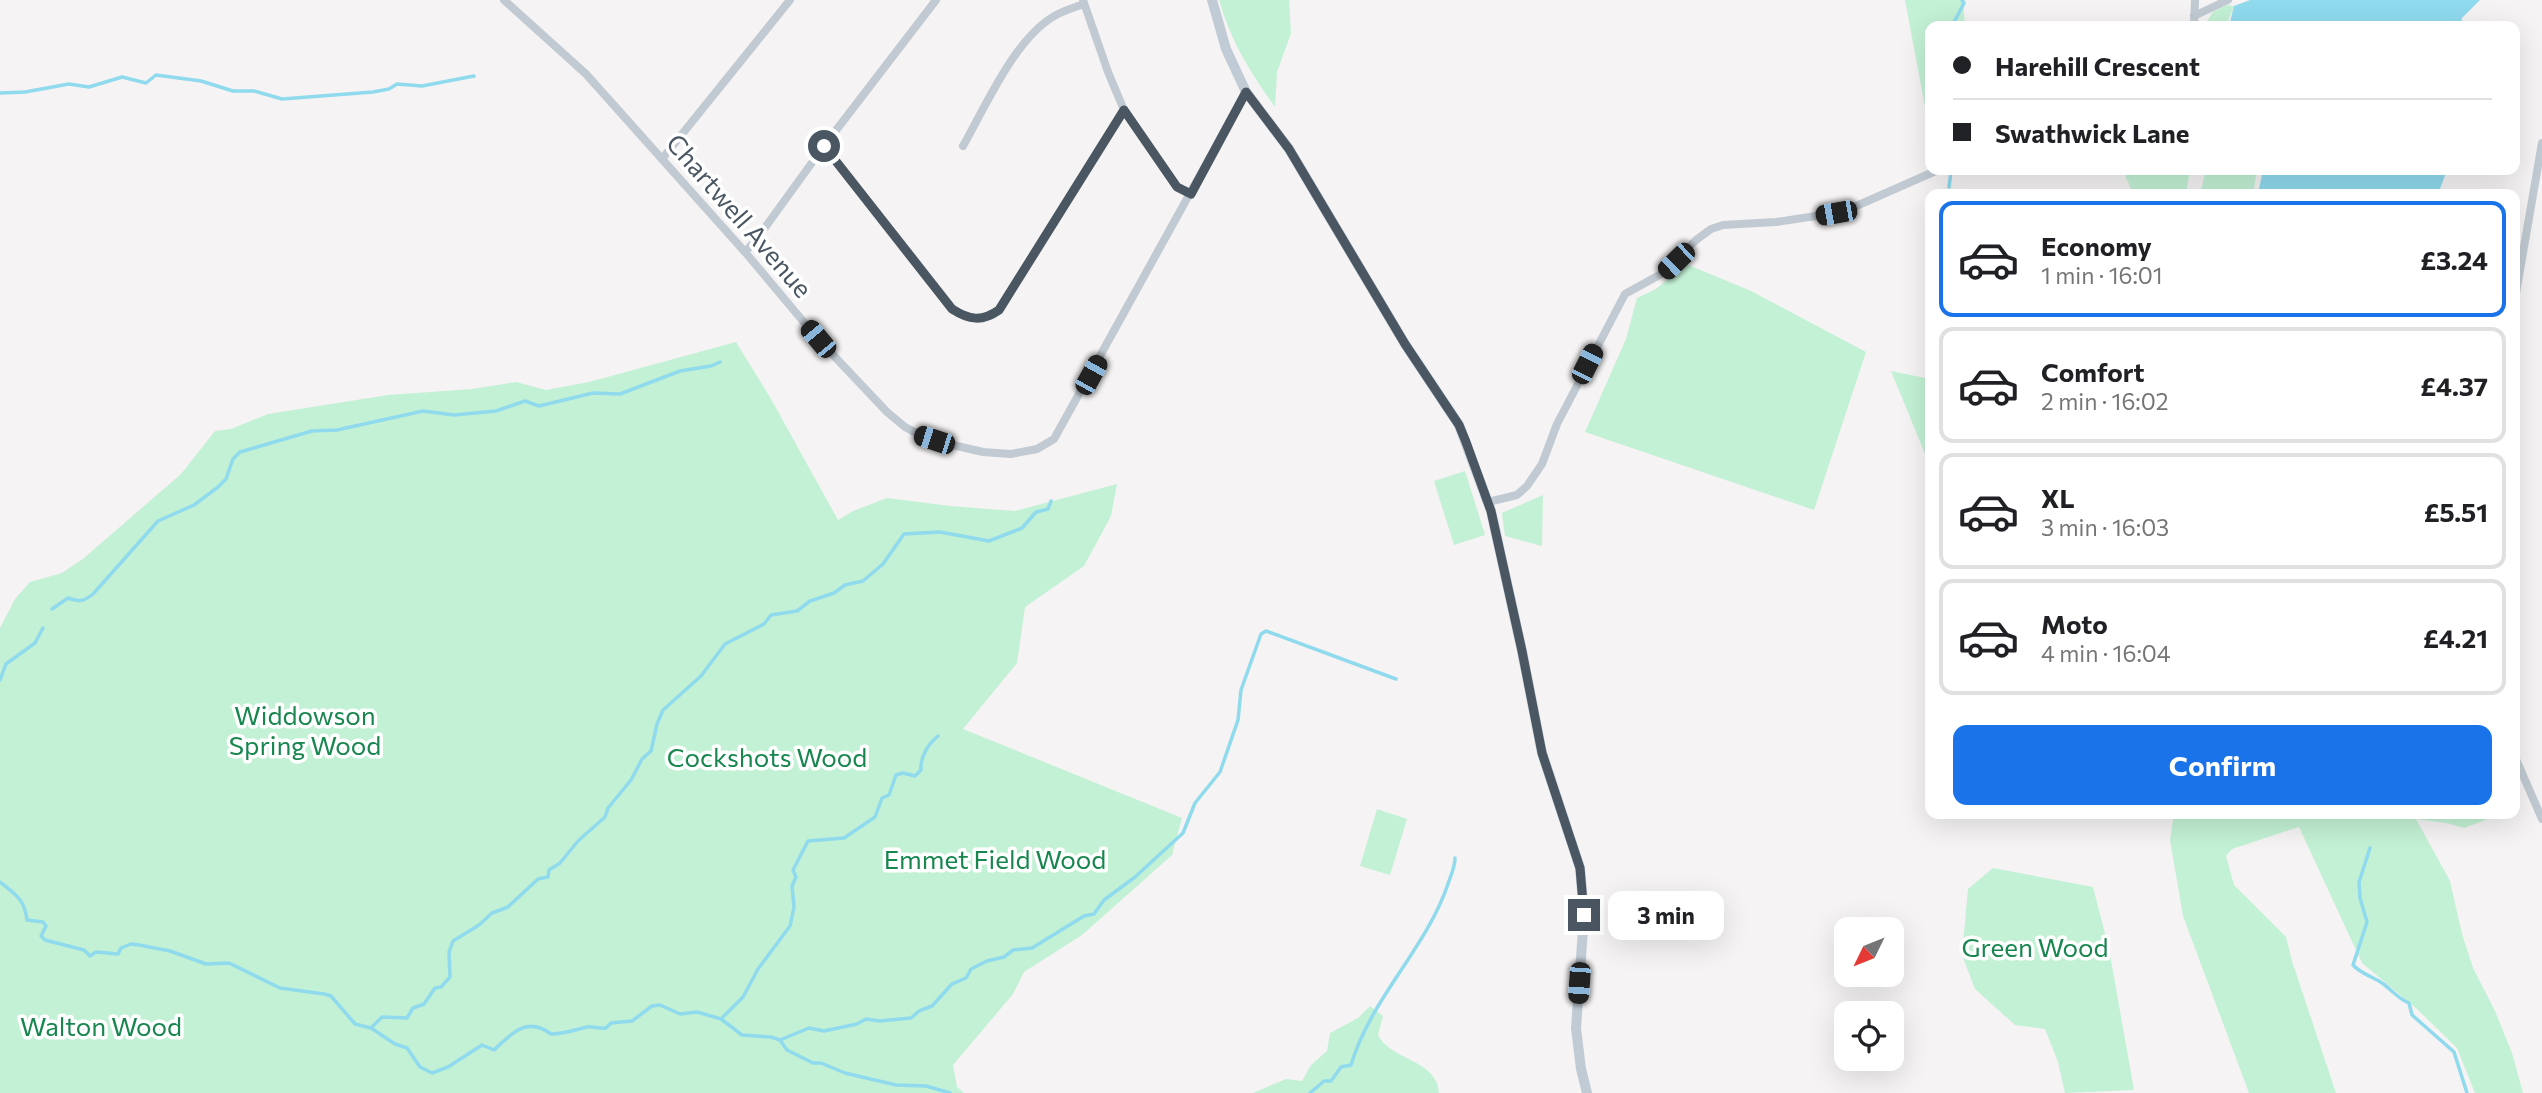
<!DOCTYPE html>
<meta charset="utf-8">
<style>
:root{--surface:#fff;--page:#f2f2f2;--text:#202124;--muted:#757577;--line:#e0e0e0;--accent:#1a73e8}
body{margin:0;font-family:Commissioner,sans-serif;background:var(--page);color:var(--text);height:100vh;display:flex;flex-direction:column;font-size:26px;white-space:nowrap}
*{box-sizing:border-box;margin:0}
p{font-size:23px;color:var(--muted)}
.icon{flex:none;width:38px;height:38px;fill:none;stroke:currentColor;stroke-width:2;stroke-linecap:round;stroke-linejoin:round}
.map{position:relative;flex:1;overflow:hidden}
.drawer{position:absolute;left:1925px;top:189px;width:595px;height:630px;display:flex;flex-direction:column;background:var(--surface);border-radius:14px;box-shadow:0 7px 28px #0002}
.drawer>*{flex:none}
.top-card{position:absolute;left:1925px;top:21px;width:595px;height:154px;border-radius:14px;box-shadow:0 7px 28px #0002;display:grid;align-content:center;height:154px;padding:0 28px;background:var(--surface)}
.needle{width:46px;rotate:227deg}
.buttons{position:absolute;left:1834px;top:917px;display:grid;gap:14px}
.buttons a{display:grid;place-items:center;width:70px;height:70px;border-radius:14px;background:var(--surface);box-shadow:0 7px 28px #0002;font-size:35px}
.end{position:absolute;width:32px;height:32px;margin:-16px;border:9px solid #4a5661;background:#fff;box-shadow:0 0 0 4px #fff}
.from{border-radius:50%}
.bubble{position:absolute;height:49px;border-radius:14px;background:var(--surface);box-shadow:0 7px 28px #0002;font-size:23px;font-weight:700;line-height:49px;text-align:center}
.car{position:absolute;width:21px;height:42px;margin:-21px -10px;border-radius:9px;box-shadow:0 0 5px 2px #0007;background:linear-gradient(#222 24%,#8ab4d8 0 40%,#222 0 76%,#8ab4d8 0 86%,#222 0)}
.top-card b{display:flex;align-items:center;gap:24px;height:66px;font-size:26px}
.top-card b+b{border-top:2px solid var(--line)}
.top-card i{width:18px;height:18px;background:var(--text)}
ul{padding:12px 0 0;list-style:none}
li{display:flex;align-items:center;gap:21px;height:116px;margin:0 14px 10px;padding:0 14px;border:4px solid var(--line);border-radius:14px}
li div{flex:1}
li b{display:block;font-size:26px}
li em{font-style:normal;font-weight:700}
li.current{border-color:var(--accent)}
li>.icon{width:63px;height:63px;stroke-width:1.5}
.cta{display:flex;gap:14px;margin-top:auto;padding:14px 28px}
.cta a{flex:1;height:80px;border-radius:14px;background:var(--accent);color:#fff;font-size:28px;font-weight:700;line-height:80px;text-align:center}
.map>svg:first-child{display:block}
.green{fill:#c3f1d5}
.water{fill:#90daee}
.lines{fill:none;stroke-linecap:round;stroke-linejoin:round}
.stream{stroke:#90daee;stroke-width:3.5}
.street{stroke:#c1cad2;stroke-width:8}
.secondary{stroke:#c1cbd6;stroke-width:10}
.route{stroke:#4a5661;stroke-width:9}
.labels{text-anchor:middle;stroke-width:7;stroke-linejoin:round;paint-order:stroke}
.street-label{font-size:26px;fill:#4a5661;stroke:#fff}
.park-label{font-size:26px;fill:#17864f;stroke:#fff}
</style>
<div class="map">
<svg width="2542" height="1093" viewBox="0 0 2542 1093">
<rect width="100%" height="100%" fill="#f5f3f3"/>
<g class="green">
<path d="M 1219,0 L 1289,0 L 1291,33 L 1277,72 L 1275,107 C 1248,68 1233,46 1219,0 Z"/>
<path d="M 1905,0 L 1963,0 L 1965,26 L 1930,26 L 1930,119 L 1925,107 Z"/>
<path d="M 2227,5 L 2234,6 L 2226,26 L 2204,26 L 2213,12 Z"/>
<path d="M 2123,170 L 2190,170 L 2186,194 L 2133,194 Z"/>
<path d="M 2206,170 L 2257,170 L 2253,194 L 2200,194 Z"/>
<path d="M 1686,264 L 1751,291 L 1866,352 L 1814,510 L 1585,432 L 1626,339 L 1637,298 L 1656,289 Z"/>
<path d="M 736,342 L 771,399 L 838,520 L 853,511 L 887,498 L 950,506 L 1015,511 L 1117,484 L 1111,516 L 1084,566 L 1025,607 L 1017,663 L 963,729 L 1182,818 L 1172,855 L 1082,935 L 1024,972 L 1013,994 L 953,1065 L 957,1087 L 964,1093 L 0,1093 L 0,628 L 15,599 L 30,582 L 62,573 L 84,558 L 181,474 L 215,431 L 231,429 L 268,414 L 388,395 L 472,389 L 516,382 L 546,390 L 589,382 Z"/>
<path d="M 1891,371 L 1930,379 L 1930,466 Z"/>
<path d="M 1465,471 L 1485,535 L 1454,545 L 1434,481 Z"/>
<path d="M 1543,495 L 1542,546 L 1505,536 L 1502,513 Z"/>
<path d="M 1377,809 L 1407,819 L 1390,875 L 1360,866 Z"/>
<path d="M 2174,814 L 2488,814 L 2488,819 L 2464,828 L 2447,823 L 2416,819 L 2450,881 L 2462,934 L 2473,968 L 2495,1011 L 2512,1053 L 2523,1093 L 2475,1093 L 2457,1048 L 2417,1009 L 2362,963 L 2299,827 L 2232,849 L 2226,856 L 2234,885 L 2286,937 L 2292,961 L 2336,1093 L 2249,1093 L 2183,916 L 2170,840 Z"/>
<path d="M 1993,868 L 2093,887 L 2109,949 L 2134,1090 L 2065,1093 L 2058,1062 L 2045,1029 L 2015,1025 L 1975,989 L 1962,955 L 1968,889 Z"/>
<path d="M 1370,1006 L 1383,1016 L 1378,1035 C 1390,1060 1438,1060 1439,1093 L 1253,1093 L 1286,1079 L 1302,1081 L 1311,1065 L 1327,1051 L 1330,1033 L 1358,1018 Z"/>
</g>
<g class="water">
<path d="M 2250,0 L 2480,0 L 2462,18 L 2461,26 L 2229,26 L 2234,6 Z"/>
<path d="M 2263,170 L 2447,170 L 2438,194 L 2258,194 Z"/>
</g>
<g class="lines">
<g class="stream">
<path d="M 1952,26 L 1964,3 L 1962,0"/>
<path d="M 0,93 L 25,92 L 69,84 L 89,87 L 122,77 L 146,83 L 156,75 L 201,81 L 233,91 L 254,91 L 282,99 L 373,92 L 389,89 L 397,84 L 422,86 L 474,76"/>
<path d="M 1949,187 L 1951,172 L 1954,170"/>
<path d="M 52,609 L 68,598 C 80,602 83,602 93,594 L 158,521 L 194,505 L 218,487 L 226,479 L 233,459 L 240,452 L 312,431 L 337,430 L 423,411 L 454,415 L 496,411 L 525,401 L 539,406 L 593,393 L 620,394 L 680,371 L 711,366 L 720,362"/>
<path d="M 0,680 L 6,664 L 35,643 L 43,628"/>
<path d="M 2370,848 L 2359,882 L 2360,898 L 2367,922 L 2353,965 C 2361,974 2372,976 2382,983 C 2392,990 2397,998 2409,1003 L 2412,1015 L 2454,1052 L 2467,1093"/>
<path d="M 0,882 C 15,894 25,900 27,920 L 43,922 L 46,926 L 41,936 L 45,940 L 84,950 L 90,956 L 96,952 L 118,954 L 121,948 L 131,944 L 139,945 L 170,951 L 206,964 L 229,963 L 280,988 L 324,994 L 331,996 L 355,1024 L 371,1028 L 395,1044 L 407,1048 L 420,1067 L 432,1073 L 448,1067 L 482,1045 L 494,1050 C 512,1033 527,1016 551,1034 C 564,1034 575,1030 587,1027 C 592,1026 600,1029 606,1028 L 611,1023 L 632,1021 L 652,1006 L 660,1005 L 680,1014 L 697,1012 L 721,1019 L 742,1035 L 771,1037 L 780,1040 L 809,1028 L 824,1031 L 857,1024 L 866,1019 L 879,1021 L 911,1018 L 919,1011 L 932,1006 L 952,984 L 966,978 L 971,969 L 987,961 L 1004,957 L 1013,950 L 1032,948 L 1084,916 L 1094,914 L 1104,900 L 1135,877 L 1183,833 L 1195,803 L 1220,772 L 1238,720 L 1241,690 L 1261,634 L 1266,631 L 1396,679"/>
<path d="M 721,1019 L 743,997 L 758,969 L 790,926 L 794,907 L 792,886 L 796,877 L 793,870 L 808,841 L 844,838 L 875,817 L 882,798 L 889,795 L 896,775 L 903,773 L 915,776 L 921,770 C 920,757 928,744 938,736"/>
<path d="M 371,1028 L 382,1017 L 407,1018 L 413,1008 L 424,1004 L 435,988 L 441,987 L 450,977 L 449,952 L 453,941 L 479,925 L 492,913 L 508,907 L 538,879 L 548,877 L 549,870 L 560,863 L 578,841 L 605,817 L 608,808 L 631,780 L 642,759 L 651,751 L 657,724 L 663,710 L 701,676 L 725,644 L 764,624 L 771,615 L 797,611 L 810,601 L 834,593 L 845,585 L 863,581 L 883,564 L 904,534 L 940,532 L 989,541 L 1022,528 L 1036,512 L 1048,509 L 1051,501"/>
<path d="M 780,1040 L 787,1050 L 813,1063 L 821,1063 L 845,1073 L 896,1085 L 926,1086 L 950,1093"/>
<path d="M 1310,1093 L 1324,1081 L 1331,1081 L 1341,1067 L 1351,1065 C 1371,998 1426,949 1448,884 C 1451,875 1455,867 1455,858"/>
</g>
<g class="street">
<path d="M 504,0 L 586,74 L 745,252 L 818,339 L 887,412 L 905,427 L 920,435 L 948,444 L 983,452 L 1011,454 L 1037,449 L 1054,439 L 1246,92"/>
<path d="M 1083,0 L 1108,72 L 1124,110 L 1177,187 L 1191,194"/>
<path d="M 2194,16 L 2228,0"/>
<path d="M 2194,26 L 2195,0"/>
<path d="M 824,146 L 952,308 C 969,320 982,322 999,310 L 1124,110"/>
<path d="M 963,146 C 986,106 1016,35 1058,14 C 1066,10 1075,7 1084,4"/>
<path d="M 662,159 L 790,0"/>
<path d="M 745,252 L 756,240 L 824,146 L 936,0"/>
<path d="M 2515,299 L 2542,143"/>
<path d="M 1488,502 L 1517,495 L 1527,486 L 1542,464 L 1557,424 L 1625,294 L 1663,273 L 1696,240 L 1711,229 L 1723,225 L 1776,222 L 1836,213 L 1854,207 L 1938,170"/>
<path d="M 2515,757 L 2542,819"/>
</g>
<path class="secondary" d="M 1212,0 L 1226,49 L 1246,92 L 1289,149 L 1405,344 L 1459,425 L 1491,511 L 1522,651 L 1542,753 L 1580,868 L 1584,915 L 1576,1028 L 1581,1069 L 1587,1093"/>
</g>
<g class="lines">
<path class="route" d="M 824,146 L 952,309 C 969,320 982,322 999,310 L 1124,110 L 1177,187 L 1191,194 L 1246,92 L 1289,149 L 1405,344 L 1459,425 L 1466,442 L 1491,511 L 1522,651 L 1542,753 L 1580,868 L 1584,915"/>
</g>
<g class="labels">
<g class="street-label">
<text transform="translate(739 216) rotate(49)" y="9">Chartwell Avenue</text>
</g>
<g class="park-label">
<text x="305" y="725">Widdowson<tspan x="305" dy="30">Spring Wood</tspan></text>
<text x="767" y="767">Cockshots Wood</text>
<text x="995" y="869">Emmet Field Wood</text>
<text x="2035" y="957">Green Wood</text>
<text x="101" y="1036">Walton Wood</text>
</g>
</g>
</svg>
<div class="buttons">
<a><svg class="needle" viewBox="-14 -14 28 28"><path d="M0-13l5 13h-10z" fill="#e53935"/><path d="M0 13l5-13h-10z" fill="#757577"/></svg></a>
<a><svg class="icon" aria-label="locate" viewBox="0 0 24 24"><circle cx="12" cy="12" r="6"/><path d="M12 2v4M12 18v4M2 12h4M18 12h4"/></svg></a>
</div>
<i class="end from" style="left:824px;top:146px"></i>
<i class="end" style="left:1584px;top:915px"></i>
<div class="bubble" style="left:1608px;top:891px;width:116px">3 min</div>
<i class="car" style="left:1836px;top:213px;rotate:260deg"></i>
<i class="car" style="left:1676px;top:261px;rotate:226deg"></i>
<i class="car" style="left:818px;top:339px;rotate:320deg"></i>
<i class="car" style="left:1587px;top:364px;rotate:27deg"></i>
<i class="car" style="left:1091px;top:375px;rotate:29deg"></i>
<i class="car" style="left:934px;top:440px;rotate:288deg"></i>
<i class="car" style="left:1579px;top:983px;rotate:184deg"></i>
<div class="top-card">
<b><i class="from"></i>Harehill Crescent</b>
<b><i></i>Swathwick Lane</b>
</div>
<section class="drawer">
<ul>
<li class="current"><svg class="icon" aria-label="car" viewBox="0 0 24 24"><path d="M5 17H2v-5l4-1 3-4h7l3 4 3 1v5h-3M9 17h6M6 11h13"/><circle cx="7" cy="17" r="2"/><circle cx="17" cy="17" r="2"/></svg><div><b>Economy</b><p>1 min · 16:01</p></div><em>£3.24</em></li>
<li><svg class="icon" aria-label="car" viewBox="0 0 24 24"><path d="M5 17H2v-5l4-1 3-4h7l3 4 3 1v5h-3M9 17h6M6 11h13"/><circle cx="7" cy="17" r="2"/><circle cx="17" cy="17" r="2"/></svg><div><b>Comfort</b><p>2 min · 16:02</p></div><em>£4.37</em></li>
<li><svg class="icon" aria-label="car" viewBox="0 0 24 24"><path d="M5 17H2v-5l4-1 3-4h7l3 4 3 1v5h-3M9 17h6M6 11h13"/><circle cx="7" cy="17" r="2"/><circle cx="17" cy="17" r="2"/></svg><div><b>XL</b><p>3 min · 16:03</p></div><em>£5.51</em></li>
<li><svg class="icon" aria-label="car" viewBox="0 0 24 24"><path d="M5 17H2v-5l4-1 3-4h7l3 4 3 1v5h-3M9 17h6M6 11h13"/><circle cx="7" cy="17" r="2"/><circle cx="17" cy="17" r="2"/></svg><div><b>Moto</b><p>4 min · 16:04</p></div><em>£4.21</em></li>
</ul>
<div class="cta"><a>Confirm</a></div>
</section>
</div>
